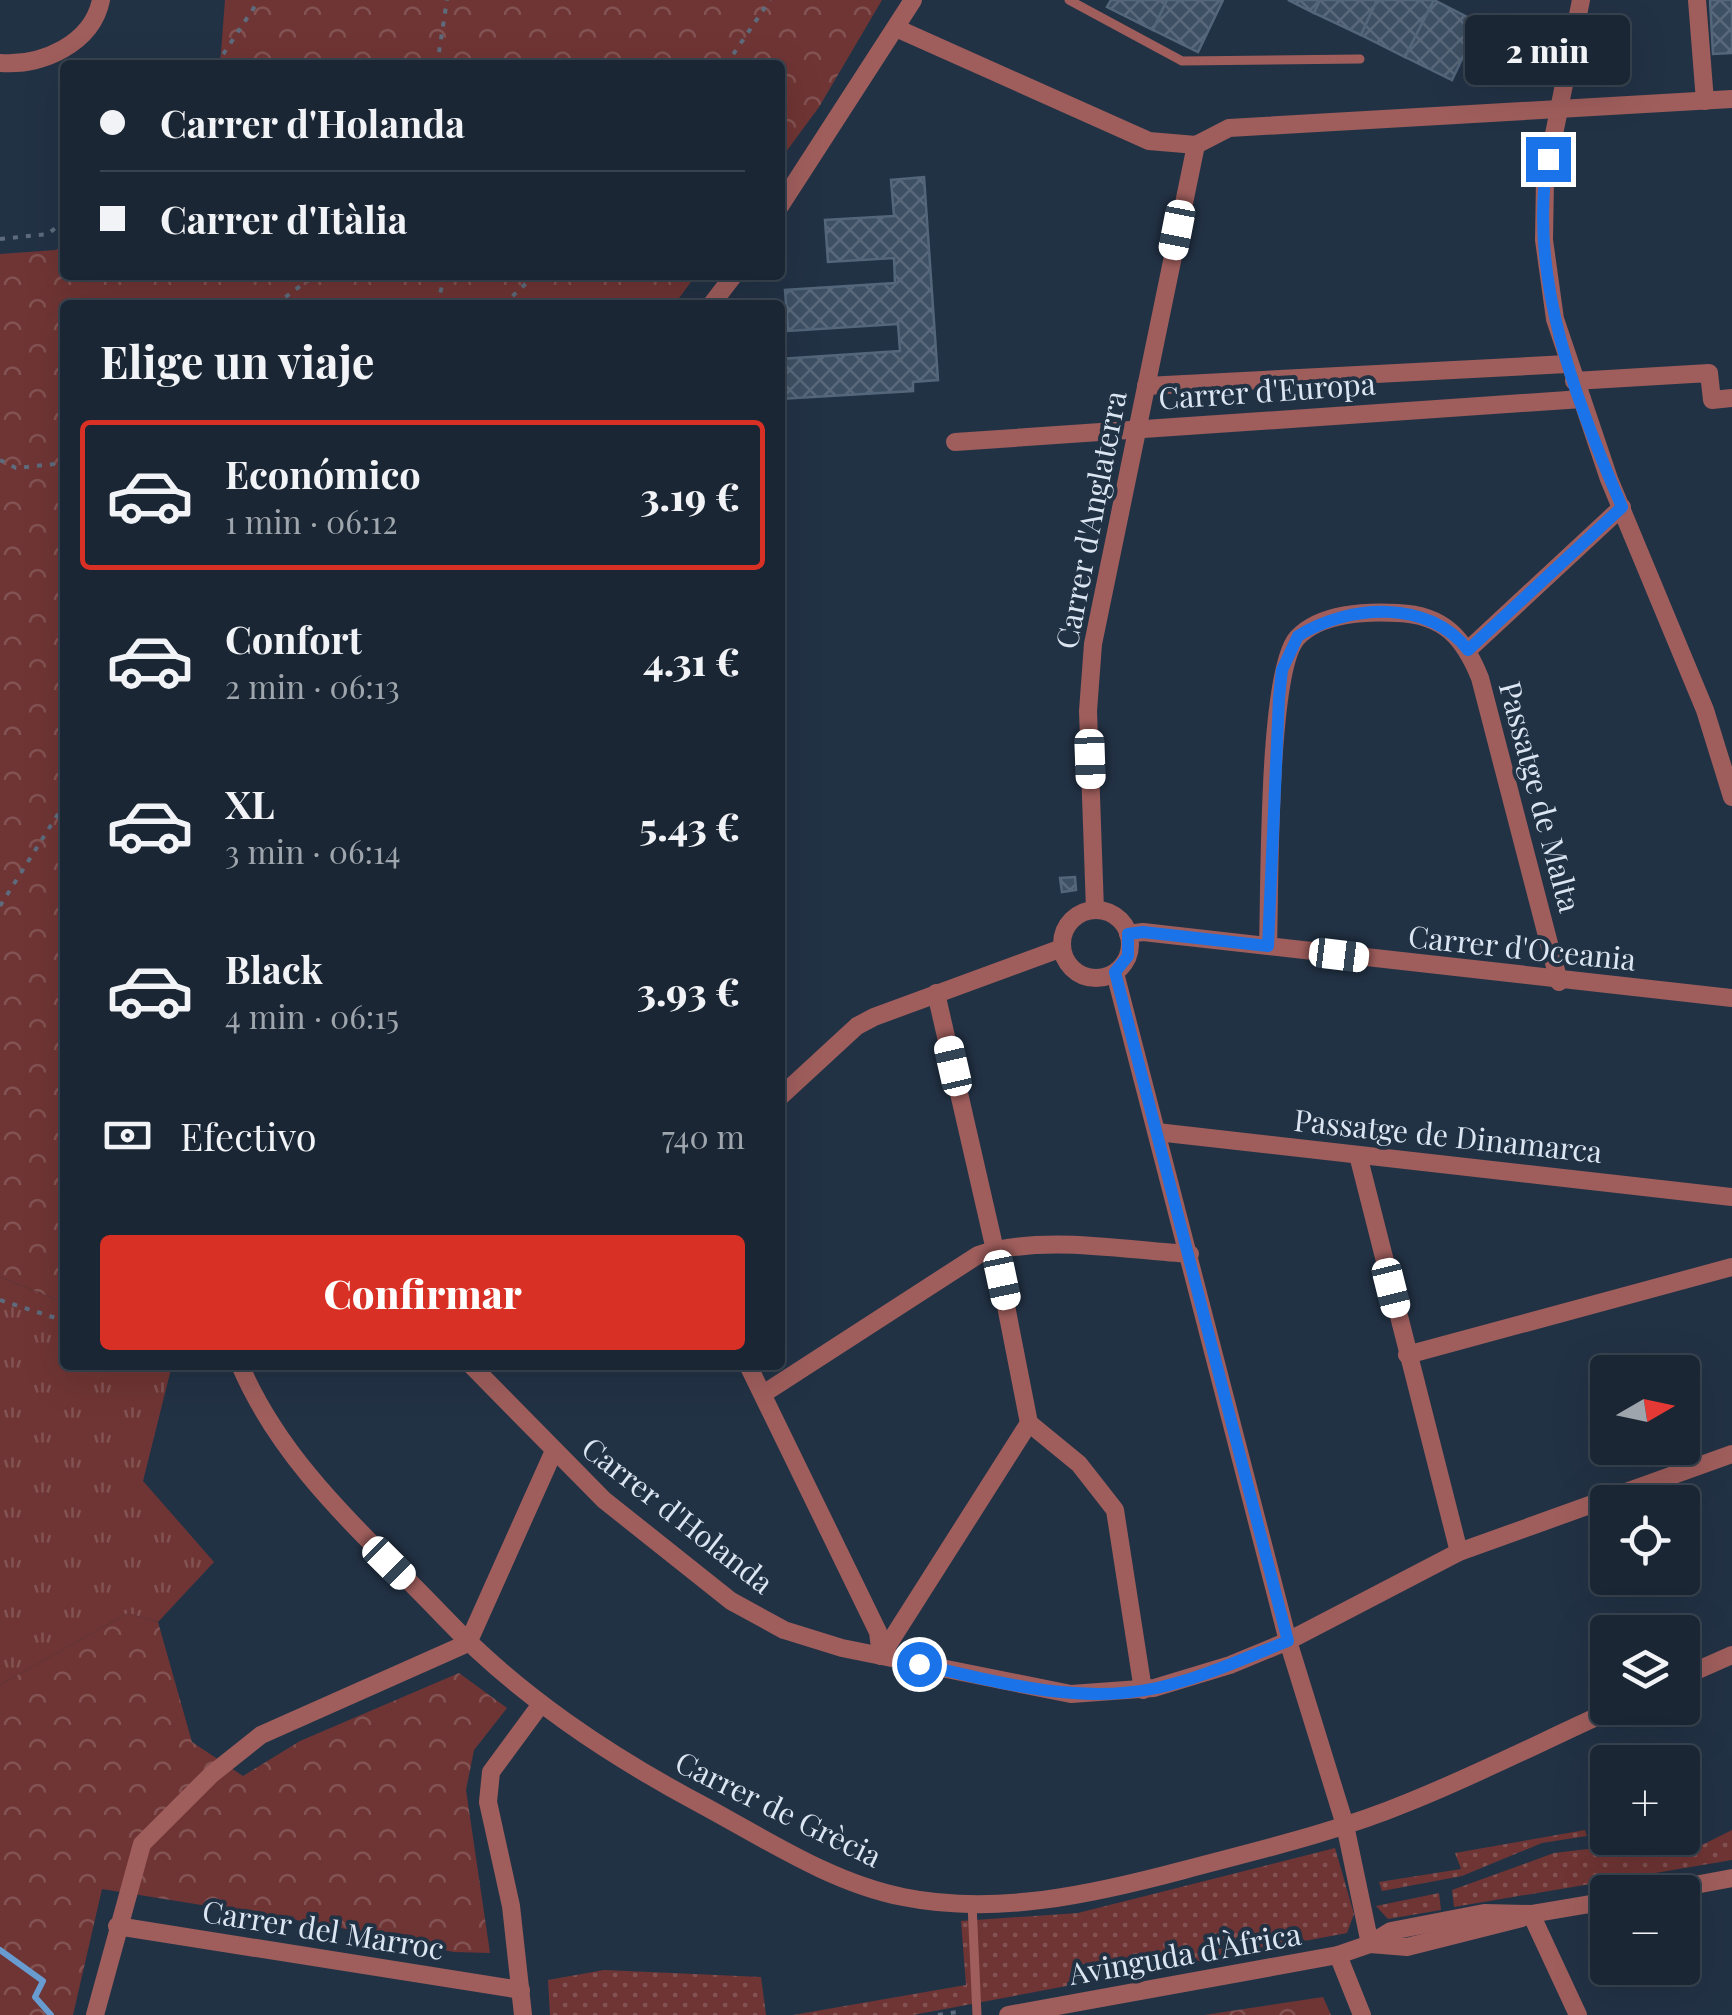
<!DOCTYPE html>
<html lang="es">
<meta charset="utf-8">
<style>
:root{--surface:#1a2634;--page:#273240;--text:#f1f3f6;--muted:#9fa5ac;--line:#38434f;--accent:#d93025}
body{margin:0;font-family:"Playfair Display",serif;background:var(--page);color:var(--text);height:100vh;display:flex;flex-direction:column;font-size:38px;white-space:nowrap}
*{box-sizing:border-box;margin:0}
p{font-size:32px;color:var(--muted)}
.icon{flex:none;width:55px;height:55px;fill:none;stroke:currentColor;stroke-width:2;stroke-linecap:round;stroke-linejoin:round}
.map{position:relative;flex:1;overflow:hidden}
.panel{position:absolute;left:60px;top:300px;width:725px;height:1070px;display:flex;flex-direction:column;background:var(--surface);border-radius:10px;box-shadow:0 10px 40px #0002,0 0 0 2px var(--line)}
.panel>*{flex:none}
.banner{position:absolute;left:60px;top:60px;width:725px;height:220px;border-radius:10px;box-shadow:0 10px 40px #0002,0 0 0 2px var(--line);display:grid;align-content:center;height:220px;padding:0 40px;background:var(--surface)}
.needle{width:65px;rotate:81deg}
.tools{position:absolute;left:1590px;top:1355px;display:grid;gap:20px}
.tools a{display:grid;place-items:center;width:110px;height:110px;border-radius:10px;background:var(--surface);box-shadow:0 10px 40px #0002,0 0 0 2px var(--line);font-size:50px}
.end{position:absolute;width:45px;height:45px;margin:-22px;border:12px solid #1a73e8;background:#fff;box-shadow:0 0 0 5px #fff}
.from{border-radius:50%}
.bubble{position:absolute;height:70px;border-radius:10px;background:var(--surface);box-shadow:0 10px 40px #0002,0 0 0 2px var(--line);font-size:32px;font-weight:800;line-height:70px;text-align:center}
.car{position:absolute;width:30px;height:60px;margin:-30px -15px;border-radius:12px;box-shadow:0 0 8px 2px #0007;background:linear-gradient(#fff 24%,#345 0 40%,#fff 0 76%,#345 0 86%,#fff 0)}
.banner b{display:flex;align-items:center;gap:35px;height:95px;font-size:38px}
.banner b+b{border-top:2px solid var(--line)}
.banner i{width:25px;height:25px;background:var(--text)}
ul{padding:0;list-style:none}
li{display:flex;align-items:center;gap:30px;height:150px;margin:0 20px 15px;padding:0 20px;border:5px solid transparent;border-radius:10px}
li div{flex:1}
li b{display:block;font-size:38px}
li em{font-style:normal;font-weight:800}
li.selected{border-color:var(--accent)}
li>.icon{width:90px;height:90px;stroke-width:1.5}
h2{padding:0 40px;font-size:45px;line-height:120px}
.pay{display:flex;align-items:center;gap:25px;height:110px;padding:0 40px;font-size:38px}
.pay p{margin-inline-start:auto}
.primary-button{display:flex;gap:20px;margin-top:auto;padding:20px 40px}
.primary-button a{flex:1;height:115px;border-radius:10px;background:var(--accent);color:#fff;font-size:40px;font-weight:800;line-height:115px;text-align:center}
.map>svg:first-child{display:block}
.grass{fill:url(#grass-tufts)}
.forest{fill:url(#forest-crowns)}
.park{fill:url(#park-dots)}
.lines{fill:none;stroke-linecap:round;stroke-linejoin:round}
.stream{stroke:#689cd0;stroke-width:6}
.building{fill:url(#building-cross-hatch);stroke:#53667a;stroke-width:2.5}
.path{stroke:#5d6b7c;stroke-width:4;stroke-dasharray:5 8;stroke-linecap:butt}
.lane{stroke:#9f5e5c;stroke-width:9}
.street{stroke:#9f5e5c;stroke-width:18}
.route{stroke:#1a73e8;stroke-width:12}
.labels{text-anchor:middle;stroke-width:8;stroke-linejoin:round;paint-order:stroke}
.street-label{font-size:30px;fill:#dbe6f2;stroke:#223245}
</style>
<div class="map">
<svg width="1732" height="2015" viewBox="0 0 1732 2015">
<defs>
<pattern id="grass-tufts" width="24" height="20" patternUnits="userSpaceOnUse" patternTransform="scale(2.5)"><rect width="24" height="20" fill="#6f3534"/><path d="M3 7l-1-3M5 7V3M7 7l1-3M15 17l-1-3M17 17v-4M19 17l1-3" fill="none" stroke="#835252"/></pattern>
<pattern id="forest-crowns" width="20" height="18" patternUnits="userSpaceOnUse" patternTransform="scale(2.5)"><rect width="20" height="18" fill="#6f3534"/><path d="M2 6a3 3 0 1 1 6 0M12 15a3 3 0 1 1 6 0" fill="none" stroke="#835252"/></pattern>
<pattern id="park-dots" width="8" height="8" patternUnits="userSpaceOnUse" patternTransform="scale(2.5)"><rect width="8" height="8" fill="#6f3534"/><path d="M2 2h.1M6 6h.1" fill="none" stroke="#835252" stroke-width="1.8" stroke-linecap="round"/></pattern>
<pattern id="building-cross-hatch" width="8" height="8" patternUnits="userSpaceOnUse" patternTransform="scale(2.5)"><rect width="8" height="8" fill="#3e5064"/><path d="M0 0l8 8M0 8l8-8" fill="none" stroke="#59697b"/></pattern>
</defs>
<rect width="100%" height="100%" fill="#223245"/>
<path class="grass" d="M 0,1277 L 58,1300 L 65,1299 L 65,1365 L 172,1365 L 143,1481 L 214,1562 L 158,1622 L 128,1613 L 0,1685 Z"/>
<g class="forest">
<path d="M 225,0 L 882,0 L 819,107 L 780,160 L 780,65 L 220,65 Z"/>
<path d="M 65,243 L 65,275 L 696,275 L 674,305 L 65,305 L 65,1299 L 58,1300 L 0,1277 L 0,254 L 56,250 Z"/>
<path d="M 128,1613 L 158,1622 L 192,1742 L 243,1776 L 300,1741 L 459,1673 L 507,1708 L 474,1750 L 466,1790 L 490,1953 L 454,1952 L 327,1925 L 102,1889 L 73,2015 L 0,2015 L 0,1685 Z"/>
<path d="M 1323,1997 L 1331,2015 L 1204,2015 Z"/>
</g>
<g class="park">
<path d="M 1585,1830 L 1587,1836 L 1542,1843 L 1462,1876 L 1382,1891 L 1379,1882 L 1461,1869 L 1455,1853 Z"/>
<path d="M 1732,1830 L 1732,1860 L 1454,1907 L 1452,1890 L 1554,1853 L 1682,1838 L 1686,1853 Z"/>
<path d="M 1335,1848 L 1354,1914 L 1347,1933 L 913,2015 L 793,2015 L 966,1985 L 961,1921 L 1078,1913 Z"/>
<path d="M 1439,1893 L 1441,1910 L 1388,1919 L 1376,1906 Z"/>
<path d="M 604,1970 L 761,1977 L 766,2015 L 550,2015 L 548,1980 Z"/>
</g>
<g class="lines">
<path class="stream" d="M 0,1950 L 43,1981 L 35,1997 L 51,2015"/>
</g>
<g class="building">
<path d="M 1111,0 L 1167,0 L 1153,30 L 1107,7 Z"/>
<path d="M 1167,0 L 1223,0 L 1198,52 L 1153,30 Z"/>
<path d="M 1288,0 L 1320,0 L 1314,13 Z"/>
<path d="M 1320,0 L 1377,0 L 1361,35 L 1314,13 Z"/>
<path d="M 1377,0 L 1434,0 L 1405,57 L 1361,35 Z"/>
<path d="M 1434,0 L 1479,23 L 1452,80 L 1405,57 Z"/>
<path d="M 1710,0 L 1732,0 L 1732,53 L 1713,54 Z"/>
<path d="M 924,177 L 938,380 L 913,382 L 913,391 L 780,399 L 780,359 L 900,351 L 898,324 L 788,331 L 785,290 L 895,283 L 894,258 L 828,262 L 825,220 L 894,216 L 891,180 Z"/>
<path d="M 1075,877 L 1076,890 L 1062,892 L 1060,878 Z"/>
</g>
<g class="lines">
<g class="path">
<path d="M 216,65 L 259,0"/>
<path d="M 437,65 L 447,0"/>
<path d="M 726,65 L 770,0"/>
<path d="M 0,239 L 48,234 L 65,220"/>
<path d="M 275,305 L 315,275"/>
<path d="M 437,305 L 445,275"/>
<path d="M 503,305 L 535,275"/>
<path d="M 0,460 L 16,468 L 65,463"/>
<path d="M 0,906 L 65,803"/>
<path d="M 0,1300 L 65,1321"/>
<path d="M 1614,1883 L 1644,1878"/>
<path d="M 938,2015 L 963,2011"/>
</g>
<g class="lane">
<path d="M 1069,0 L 1182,61 L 1360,59"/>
<path d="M 972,1904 L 977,2015"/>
</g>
<g class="street">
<path d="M 1581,0 L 1545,179 L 1544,240 L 1555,319 L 1609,479 L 1705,710 L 1732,797"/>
<path d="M 1697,0 L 1705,101"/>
<path d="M 896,28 L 1149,141 L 1196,145 L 1229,128 L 1732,99"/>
<path d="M 0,63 C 42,66 92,44 101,0"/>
<path d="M 780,206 L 913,0"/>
<path d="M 711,305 L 734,275"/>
<path d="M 1574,381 L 1709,373 L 1712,400 L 1732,398"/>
<path d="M 1146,386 L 1567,364"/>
<path d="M 955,442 L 1582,399"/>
<path d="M 1468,650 L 1622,507"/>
<path d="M 1095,910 L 1088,711 L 1093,644 L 1196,145"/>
<circle cx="1096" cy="944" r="34"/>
<path d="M 1128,934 L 1143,932 L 1732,998"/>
<path d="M 1268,946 C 1270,891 1267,672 1297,638 C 1320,613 1367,611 1398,613 C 1444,615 1464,638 1480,678 L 1559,982"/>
<path d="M 1115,973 L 1288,1641 L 1345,1825 L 1370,1944"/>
<path d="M 936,993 L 995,1250 L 1029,1423 L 1079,1464 L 1115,1510 L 1143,1690"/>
<path d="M 780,1097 L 857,1026 L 874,1017 L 1062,948"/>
<path d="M 1157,1132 L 1732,1197"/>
<path d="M 1358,1155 L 1459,1552"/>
<path d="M 1407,1355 L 1732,1267"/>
<path d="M 240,1365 C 284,1468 367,1536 443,1616 C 518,1695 608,1755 704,1806 C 767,1840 832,1883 903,1897 C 996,1916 1094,1894 1184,1870 C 1259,1850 1337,1832 1409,1802 C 1479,1774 1547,1739 1616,1708"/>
<path d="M 471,1365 L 604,1500 L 731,1601 L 784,1630 L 842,1648 L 1071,1694 L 1154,1688 L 1230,1665 L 1288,1641 L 1459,1552 L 1732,1454"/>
<path d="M 748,1365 L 878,1632 L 881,1656"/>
<path d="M 763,1394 L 978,1255 C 1043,1234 1123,1250 1190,1254"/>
<path d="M 881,1656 L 1029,1423"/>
<path d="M 1682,1677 L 1732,1655"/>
<path d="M 1657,1892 L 1732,1878"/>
<path d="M 1531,1914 L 1578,2015"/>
<path d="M 117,1926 L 521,1990"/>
<path d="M 1370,1944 L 1407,1947 L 1522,1918"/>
<path d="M 1338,1955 L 1362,2015"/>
<path d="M 95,2015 L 142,1844 L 212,1774 L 261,1735 L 468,1643 L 553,1453"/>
<path d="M 523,2015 L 511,1906 L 488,1802 L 491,1772 L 541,1704"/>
<path d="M 1008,2015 L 1338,1955 L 1370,1944 L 1391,1931 L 1484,1913 L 1531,1914 L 1608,1901"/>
</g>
</g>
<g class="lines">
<path class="route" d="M 919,1664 C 997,1682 1076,1705 1157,1688 C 1202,1678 1245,1658 1288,1641 L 1115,972 L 1128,956 L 1128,934 L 1143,932 L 1268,946 L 1279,698 L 1282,670 L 1298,636 C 1349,604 1429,599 1468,650 L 1622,507 C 1576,402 1527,275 1548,159"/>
</g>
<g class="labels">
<g class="street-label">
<text transform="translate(1267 392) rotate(-4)" y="10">Carrer d'Europa</text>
<text transform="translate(1092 520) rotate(-79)" y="10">Carrer d'Anglaterra</text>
<text transform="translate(1539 797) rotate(75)" y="10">Passatge de Malta</text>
<text transform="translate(1522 949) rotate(6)" y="10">Carrer d'Oceania</text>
<text transform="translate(1448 1137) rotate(6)" y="10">Passatge de Dinamarca</text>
<text transform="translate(677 1516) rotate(38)" y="10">Carrer d'Holanda</text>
<text transform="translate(778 1810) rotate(26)" y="10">Carrer de Grècia</text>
<text transform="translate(323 1931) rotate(9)" y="10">Carrer del Marroc</text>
<text transform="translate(1185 1955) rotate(-10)" y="10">Avinguda d'Àfrica</text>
</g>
</g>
</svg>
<div class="tools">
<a><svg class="needle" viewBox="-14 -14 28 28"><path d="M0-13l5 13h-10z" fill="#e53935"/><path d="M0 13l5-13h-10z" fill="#9fa5ac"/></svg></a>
<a><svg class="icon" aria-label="locate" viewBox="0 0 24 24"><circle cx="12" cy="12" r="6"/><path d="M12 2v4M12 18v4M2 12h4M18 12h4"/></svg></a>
<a><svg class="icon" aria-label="layers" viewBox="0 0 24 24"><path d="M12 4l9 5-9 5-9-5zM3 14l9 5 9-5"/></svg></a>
<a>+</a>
<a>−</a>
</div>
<i class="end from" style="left:919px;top:1664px"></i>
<i class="end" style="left:1548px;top:159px"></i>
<div class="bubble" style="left:1465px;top:15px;width:165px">2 min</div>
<i class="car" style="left:1177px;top:230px;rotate:191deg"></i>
<i class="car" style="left:1090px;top:759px;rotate:178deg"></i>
<i class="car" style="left:1339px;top:955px;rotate:97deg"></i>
<i class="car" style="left:953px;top:1066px;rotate:347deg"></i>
<i class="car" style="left:1002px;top:1280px;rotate:168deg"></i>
<i class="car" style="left:1391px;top:1288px;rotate:166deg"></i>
<i class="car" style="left:389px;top:1563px;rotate:135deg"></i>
<div class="banner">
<b><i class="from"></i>Carrer d'Holanda</b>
<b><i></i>Carrer d'Itàlia</b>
</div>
<section class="panel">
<h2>Elige un viaje</h2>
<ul>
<li class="selected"><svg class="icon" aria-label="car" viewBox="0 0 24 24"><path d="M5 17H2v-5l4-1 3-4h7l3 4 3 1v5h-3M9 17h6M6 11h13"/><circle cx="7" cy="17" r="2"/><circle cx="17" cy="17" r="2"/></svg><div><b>Económico</b><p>1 min · 06:12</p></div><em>3.19 €</em></li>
<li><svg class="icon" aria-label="car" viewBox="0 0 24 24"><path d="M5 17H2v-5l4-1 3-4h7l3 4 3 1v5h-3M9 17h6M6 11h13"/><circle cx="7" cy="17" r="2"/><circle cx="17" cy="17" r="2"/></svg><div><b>Confort</b><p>2 min · 06:13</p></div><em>4.31 €</em></li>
<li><svg class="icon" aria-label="car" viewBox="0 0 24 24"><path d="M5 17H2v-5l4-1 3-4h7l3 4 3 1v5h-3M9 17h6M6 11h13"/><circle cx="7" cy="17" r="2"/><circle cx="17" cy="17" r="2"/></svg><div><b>XL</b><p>3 min · 06:14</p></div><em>5.43 €</em></li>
<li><svg class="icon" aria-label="car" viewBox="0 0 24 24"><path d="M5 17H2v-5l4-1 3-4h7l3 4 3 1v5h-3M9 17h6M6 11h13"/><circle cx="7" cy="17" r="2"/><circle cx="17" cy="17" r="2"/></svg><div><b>Black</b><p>4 min · 06:15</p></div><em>3.93 €</em></li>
</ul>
<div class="pay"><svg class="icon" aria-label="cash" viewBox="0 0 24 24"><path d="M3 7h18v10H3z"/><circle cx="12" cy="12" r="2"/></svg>Efectivo<p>740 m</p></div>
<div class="primary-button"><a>Confirmar</a></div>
</section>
</div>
